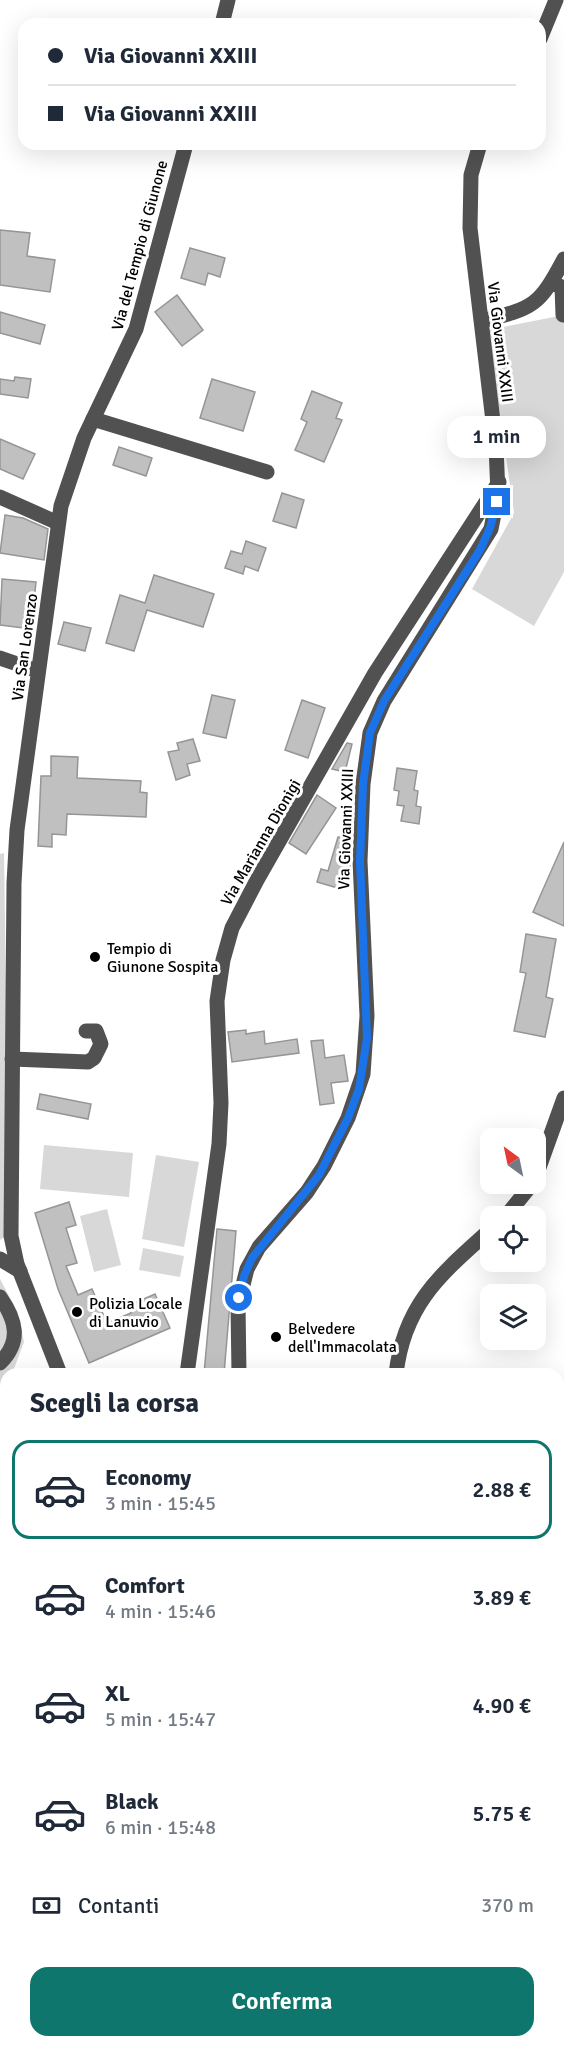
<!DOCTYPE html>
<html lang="it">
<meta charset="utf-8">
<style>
:root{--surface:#fff;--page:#f2f2f3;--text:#1f2937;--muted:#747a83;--line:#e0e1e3;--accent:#0f766e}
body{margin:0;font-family:Signika,sans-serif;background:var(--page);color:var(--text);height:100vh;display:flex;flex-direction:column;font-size:22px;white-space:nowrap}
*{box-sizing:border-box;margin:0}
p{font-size:20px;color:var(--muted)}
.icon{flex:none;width:33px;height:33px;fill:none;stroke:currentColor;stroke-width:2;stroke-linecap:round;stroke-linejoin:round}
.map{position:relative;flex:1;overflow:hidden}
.details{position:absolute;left:0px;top:1368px;width:564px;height:680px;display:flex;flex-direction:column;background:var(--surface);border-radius:18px 18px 0 0;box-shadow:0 6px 24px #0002}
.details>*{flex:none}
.hud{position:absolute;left:18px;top:18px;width:528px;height:132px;border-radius:18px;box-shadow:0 6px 24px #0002;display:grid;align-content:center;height:132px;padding:0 30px;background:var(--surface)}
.needle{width:39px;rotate:327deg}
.fabs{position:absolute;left:480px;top:1128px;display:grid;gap:12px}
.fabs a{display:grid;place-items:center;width:66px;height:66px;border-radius:12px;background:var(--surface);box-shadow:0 6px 24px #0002;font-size:30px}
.end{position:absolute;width:27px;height:27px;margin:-14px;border:8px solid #1a73e8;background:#fff;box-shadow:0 0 0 3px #fff}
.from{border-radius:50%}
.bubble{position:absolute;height:42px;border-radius:18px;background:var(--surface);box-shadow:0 6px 24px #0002;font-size:20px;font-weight:600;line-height:42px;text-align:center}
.hud b{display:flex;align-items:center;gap:21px;height:57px;font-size:22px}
.hud b+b{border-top:2px solid var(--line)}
.hud i{width:15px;height:15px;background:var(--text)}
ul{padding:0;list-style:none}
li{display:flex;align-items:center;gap:18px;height:99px;margin:0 12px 9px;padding:0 18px;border:3px solid transparent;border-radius:18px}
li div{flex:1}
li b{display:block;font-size:22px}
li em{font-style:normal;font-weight:600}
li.active{border-color:var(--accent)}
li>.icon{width:54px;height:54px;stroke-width:1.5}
h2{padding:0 30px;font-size:27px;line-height:72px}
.pay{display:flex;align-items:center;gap:15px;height:66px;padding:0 30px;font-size:22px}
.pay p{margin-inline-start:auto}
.action{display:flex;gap:12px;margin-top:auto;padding:12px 30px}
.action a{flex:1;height:69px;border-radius:18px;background:var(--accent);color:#fff;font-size:24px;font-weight:600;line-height:69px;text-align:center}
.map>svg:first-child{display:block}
.green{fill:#d8d8d8}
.building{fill:#c0c0c0;stroke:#959595;stroke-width:1.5}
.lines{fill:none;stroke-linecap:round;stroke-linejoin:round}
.minor{stroke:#515151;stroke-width:15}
.route{stroke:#1a73e8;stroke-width:8}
.poi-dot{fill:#000;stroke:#fff;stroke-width:2}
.labels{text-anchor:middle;stroke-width:6;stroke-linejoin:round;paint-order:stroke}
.street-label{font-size:16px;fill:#000;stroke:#fff}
.poi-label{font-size:16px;fill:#000;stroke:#fff;text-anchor:start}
</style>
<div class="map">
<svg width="564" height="2047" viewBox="0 0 564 2047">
<rect width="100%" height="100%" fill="#fff"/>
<g class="green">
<path d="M 564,315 L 564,572 L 534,626 L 472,589 L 514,513 L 488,330 Z"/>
<path d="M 4,853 L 7,1064 L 4,1237 L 0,1240 L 0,854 Z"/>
<path d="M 44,1145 L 133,1153 L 129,1197 L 40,1189 Z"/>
<path d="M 156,1155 L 199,1162 L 184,1247 L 142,1239 Z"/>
<path d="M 107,1209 L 121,1265 L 94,1272 L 80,1216 Z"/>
<path d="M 143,1248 L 184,1256 L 180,1277 L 139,1270 Z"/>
<path d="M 0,1279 L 17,1311 L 24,1342 L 12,1374 L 6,1374 L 6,1381 L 0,1386 Z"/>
</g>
<g class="building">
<path d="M 0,230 L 30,233 L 27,256 L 55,260 L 50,292 L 0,285 Z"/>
<path d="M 190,248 L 225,258 L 220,277 L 208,273 L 205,285 L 181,278 Z"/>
<path d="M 177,295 L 203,330 L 182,346 L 155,312 Z"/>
<path d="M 0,312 L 45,325 L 40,344 L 0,333 Z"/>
<path d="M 15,377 L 31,379 L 28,398 L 0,394 L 0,379 L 14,381 Z"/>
<path d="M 212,379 L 255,392 L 243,431 L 200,418 Z"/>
<path d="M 312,391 L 342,403 L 336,418 L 342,420 L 324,462 L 295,450 L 307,422 L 301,419 Z"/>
<path d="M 0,439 L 35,454 L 23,479 L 0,469 Z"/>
<path d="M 119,447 L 152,458 L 146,476 L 113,465 Z"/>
<path d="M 282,493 L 304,500 L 296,528 L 273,521 Z"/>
<path d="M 5,515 L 23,518 L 48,529 L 44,560 L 0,553 Z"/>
<path d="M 246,541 L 266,548 L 258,571 L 245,566 L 243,574 L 225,568 L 231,551 L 242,554 Z"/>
<path d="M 154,575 L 214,594 L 203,627 L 147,610 L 134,651 L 106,643 L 120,595 L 145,603 Z"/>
<path d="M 2,579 L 36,582 L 31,629 L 0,625 Z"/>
<path d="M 64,622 L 91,628 L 85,651 L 58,644 Z"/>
<path d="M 212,695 L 235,700 L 226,738 L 203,733 Z"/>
<path d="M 302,700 L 325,708 L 308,758 L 285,750 Z"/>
<path d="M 193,739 L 200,761 L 187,764 L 190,775 L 176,780 L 168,752 L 179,750 L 177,743 Z"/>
<path d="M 347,743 L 352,744 L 345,772 L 332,769 Z"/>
<path d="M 51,756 L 78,757 L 77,778 L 141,781 L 140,792 L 147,793 L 146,817 L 67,814 L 66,835 L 52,834 L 52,847 L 38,846 L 41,776 L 51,776 Z"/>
<path d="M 397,768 L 417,771 L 414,790 L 418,791 L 416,806 L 421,807 L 419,824 L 401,821 L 404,806 L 397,805 L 399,791 L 394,790 Z"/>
<path d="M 317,795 L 336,808 L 306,854 L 289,843 Z"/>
<path d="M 338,837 L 350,837 L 350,887 L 334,887 L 317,882 L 321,869 L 328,871 Z"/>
<path d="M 564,842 L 564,926 L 533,912 Z"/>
<path d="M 526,934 L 556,939 L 546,997 L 553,999 L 545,1037 L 514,1031 L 526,973 L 520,972 Z"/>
<path d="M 246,1030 L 246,1034 L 264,1031 L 265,1044 L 297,1039 L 299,1053 L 232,1062 L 228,1032 Z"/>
<path d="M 323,1040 L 325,1058 L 344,1055 L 348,1081 L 331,1083 L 334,1103 L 320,1105 L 311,1041 Z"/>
<path d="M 40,1094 L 91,1104 L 88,1119 L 37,1109 Z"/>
<path d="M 69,1202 L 76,1225 L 66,1228 L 77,1263 L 66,1266 L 78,1295 L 92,1289 L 107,1323 L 131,1313 L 128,1306 L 155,1294 L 170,1328 L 89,1363 L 58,1289 L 35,1213 Z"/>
<path d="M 217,1229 L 236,1231 L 224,1374 L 204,1374 Z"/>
</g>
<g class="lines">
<g class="minor">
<path d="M 222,24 L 228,0"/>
<path d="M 540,39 L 556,0"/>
<path d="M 551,283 L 562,287 L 563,315"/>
<path d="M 482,321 C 534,308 539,306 564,259"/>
<path d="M 93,419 L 267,472"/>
<path d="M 0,497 L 58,523"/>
<path d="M 0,658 L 38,671"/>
<path d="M 12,1059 L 88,1062 L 94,1058 L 101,1044 L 96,1031 L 86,1031"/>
<path d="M 536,1176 L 564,1098"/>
<path d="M 506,1216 L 532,1184"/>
<path d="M 0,1259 L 20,1271"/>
<path d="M 0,1297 C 16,1320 22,1341 0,1363"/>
<path d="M 60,1374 L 17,1264 L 11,1236 L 14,883 L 17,830 L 61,506 L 84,438 L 136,329 L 186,144"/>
<path d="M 187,1374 L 219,1144 L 221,1103 L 217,1001 L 223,960 L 232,928 L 257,880 L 375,673 L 499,482"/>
<path d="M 239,1374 L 238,1305 L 247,1269 L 259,1247 L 307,1192 L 324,1166 L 348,1118 L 363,1074 L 367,1016 L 360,861 L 363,784 L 370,733 L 384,701 L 491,529 L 498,494 L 496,446 L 470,228 L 471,175 L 480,144"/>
<path d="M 396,1374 C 404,1304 441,1274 490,1230"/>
<path d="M 0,1544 L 6,1547"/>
<path d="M 0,1634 L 6,1635"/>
<path d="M 558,1669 L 564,1656"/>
<path d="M 558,2038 L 564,2046"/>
<path d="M 0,2040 L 6,2047"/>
<path d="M 40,2042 L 43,2047"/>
<path d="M 88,2042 L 91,2047"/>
<path d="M 106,2042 L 108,2046 L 128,2042"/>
<path d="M 315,2042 L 316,2047"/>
<path d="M 274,2047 L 277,2042"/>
</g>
</g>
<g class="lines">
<path class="route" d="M 239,1298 L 244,1276 L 252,1258 L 319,1175 L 348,1118 L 359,1089 L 367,1038 L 360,861 L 363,784 L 370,733 L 384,701 L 480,550 L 490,528 L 497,502"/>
</g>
<g class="poi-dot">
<circle cx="95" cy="957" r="6"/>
<circle cx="77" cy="1312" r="6"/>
<circle cx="276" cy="1337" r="6"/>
</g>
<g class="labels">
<g class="street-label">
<text transform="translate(139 245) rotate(-75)" y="6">Via del Tempio di Giunone</text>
<text transform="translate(501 342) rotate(83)" y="6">Via Giovanni XXIII</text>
<text transform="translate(24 647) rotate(-82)" y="6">Via San Lorenzo</text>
<text transform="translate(345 829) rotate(-88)" y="6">Via Giovanni XXIII</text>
<text transform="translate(260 842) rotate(-60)" y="6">Via Marianna Dionigi</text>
</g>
<g class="poi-label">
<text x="107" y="954">Tempio di<tspan x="107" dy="18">Giunone Sospita</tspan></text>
<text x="89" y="1309">Polizia Locale<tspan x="89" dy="18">di Lanuvio</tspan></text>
<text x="288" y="1334">Belvedere<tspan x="288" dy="18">dell'Immacolata</tspan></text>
</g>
</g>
</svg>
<div class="fabs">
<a><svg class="needle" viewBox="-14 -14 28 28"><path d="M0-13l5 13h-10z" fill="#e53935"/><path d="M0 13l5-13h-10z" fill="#747a83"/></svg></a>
<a><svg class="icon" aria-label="locate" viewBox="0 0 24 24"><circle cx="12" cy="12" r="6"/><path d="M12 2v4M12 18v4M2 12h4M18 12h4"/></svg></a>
<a><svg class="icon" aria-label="layers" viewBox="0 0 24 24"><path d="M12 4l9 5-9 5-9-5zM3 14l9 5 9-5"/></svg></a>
</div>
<i class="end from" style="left:239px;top:1298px"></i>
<i class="end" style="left:497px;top:502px"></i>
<div class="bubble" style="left:447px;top:416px;width:99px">1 min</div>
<div class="hud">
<b><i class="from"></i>Via Giovanni XXIII</b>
<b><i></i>Via Giovanni XXIII</b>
</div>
<section class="details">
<h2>Scegli la corsa</h2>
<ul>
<li class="active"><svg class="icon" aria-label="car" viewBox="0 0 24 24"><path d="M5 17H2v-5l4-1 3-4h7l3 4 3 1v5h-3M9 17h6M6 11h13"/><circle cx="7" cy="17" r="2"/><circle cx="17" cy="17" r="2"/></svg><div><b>Economy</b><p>3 min · 15:45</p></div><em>2.88 €</em></li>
<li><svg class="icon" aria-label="car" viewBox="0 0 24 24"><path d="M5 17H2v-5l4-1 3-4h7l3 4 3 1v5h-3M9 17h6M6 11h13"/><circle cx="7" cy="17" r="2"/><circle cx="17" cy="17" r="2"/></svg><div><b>Comfort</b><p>4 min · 15:46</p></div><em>3.89 €</em></li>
<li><svg class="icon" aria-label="car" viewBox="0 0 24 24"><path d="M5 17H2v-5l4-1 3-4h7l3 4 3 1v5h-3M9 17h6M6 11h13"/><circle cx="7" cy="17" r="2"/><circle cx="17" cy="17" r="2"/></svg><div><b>XL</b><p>5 min · 15:47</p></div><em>4.90 €</em></li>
<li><svg class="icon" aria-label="car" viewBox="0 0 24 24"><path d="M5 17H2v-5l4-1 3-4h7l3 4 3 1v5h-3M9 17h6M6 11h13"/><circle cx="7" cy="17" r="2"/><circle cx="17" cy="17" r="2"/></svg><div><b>Black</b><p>6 min · 15:48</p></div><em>5.75 €</em></li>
</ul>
<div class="pay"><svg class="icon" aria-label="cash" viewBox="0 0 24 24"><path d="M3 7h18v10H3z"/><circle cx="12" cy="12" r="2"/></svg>Contanti<p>370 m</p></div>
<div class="action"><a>Conferma</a></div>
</section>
</div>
